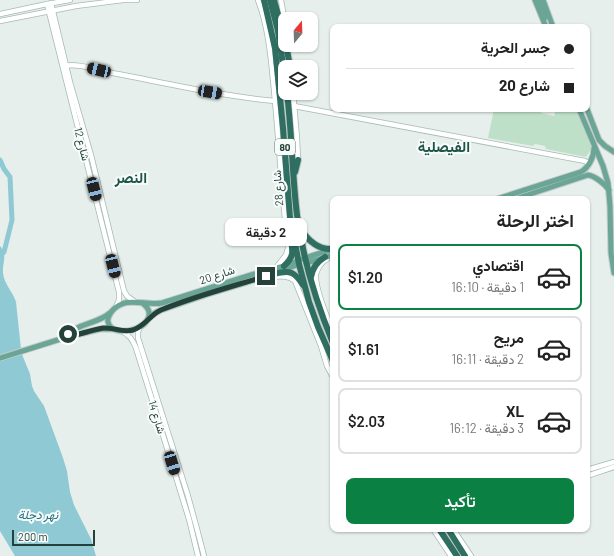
<!DOCTYPE html>
<html lang="ar">
<meta charset="utf-8">
<style>
:root{--surface:#fff;--page:#f6f6f6;--text:#222;--muted:#767676;--line:#e0e0e0;--accent:#0b8043}
body{margin:0;font-family:Barlow,Vazirmatn,sans-serif;background:var(--page);color:var(--text);direction:rtl;height:100vh;display:flex;flex-direction:column;font-size:15px;white-space:nowrap}
*{box-sizing:border-box;margin:0}
p{font-size:13px;color:var(--muted)}
.icon{flex:none;width:22px;height:22px;fill:none;stroke:currentColor;stroke-width:2;stroke-linecap:round;stroke-linejoin:round}
.map{position:relative;flex:1;overflow:hidden;direction:ltr}
.sheet{position:absolute;left:330px;top:196px;width:260px;height:336px;display:flex;flex-direction:column;background:var(--surface);border-radius:8px;box-shadow:0 1px 3px #0004;direction:rtl}
.sheet>*{flex:none}
.banner{position:absolute;left:330px;top:24px;width:260px;height:88px;border-radius:8px;box-shadow:0 1px 3px #0004;direction:rtl;display:grid;align-content:center;height:88px;padding:0 16px;background:var(--surface)}
.needle{width:26px;rotate:19deg}
.buttons{position:absolute;left:278px;top:12px;display:grid;gap:8px}
.buttons a{display:grid;place-items:center;width:40px;height:40px;border-radius:8px;background:var(--surface);box-shadow:0 1px 3px #0004;font-size:20px}
.scale{position:absolute;left:12px;bottom:10px;width:83px;box-sizing:border-box;padding-left:4px;border:2px solid #24423a;border-top:0;font-size:11px;line-height:14px;white-space:nowrap;color:#24423a;-webkit-text-stroke:3px #f7fbf9;paint-order:stroke}
.end{position:absolute;width:18px;height:18px;margin:-9px;border:5px solid #24423a;background:#fff;box-shadow:0 0 0 2px #fff}
.from{border-radius:50%}
.bubble{position:absolute;height:28px;border-radius:8px;background:var(--surface);box-shadow:0 1px 3px #0004;font-size:13px;font-weight:600;line-height:28px;text-align:center;direction:rtl}
.car{position:absolute;width:12px;height:24px;margin:-12px -6px;border-radius:5px;box-shadow:0 0 3px 1px #0007;background:linear-gradient(#222 24%,#8ab4d8 0 40%,#222 0 76%,#8ab4d8 0 86%,#222 0)}
.banner b{display:flex;align-items:center;gap:14px;height:38px;font-size:15px}
.banner b+b{border-top:1px solid var(--line)}
.banner i{width:10px;height:10px;background:var(--text)}
ul{padding:0;list-style:none}
li{display:flex;align-items:center;gap:12px;height:66px;margin:0 8px 6px;padding:0 8px;border:2px solid var(--line);border-radius:8px}
li div{flex:1}
li b{display:block;font-size:15px}
li em{font-style:normal;font-weight:600}
li.selected{border-color:var(--accent)}
li>.icon{width:36px;height:36px;stroke-width:1.5}
h2{padding:0 16px;font-size:18px;line-height:48px}
.cta{display:flex;gap:8px;margin-top:auto;padding:8px 16px}
.cta a{flex:1;height:46px;border-radius:8px;background:var(--accent);color:#fff;font-size:16px;font-weight:600;line-height:46px;text-align:center}
.map>svg:first-child{display:block}
.green{fill:#bfe0c8}
.water{fill:#8ec9d4}
.lines{fill:none;stroke-linecap:round;stroke-linejoin:round}
.river{stroke:#8ec9d4;stroke-width:5}
.secondary-casing{stroke:#a4bbb3;stroke-width:6}
.primary-casing{stroke:#c2cac8;stroke-width:7}
.highway-casing{stroke:#c2cac8;stroke-width:8}
.secondary{stroke:#fff;stroke-width:4.5}
.primary{stroke:#6aa596;stroke-width:5}
.highway{stroke:#2f6f62;stroke-width:6}
.route{stroke:#24423a;stroke-width:5}
.labels{text-anchor:middle;stroke-width:4;stroke-linejoin:round;paint-order:stroke}
.shield{fill:#f7fbf9;stroke:#637a73;stroke-width:1}
.shield-label{font-size:10px;font-weight:bold;fill:#24423a}
.street-label{font-size:11px;fill:#24423a;stroke:#f7fbf9}
.water-label{font-size:12px;font-style:italic;fill:#1c6f80;stroke:#f7fbf9}
.district-label{font-size:15px;font-weight:bold;fill:#1f5548;stroke:#f7fbf9}
</style>
<div class="map">
<svg width="614" height="556" viewBox="0 0 614 556">
<rect width="100%" height="100%" fill="#e6efeb"/>
<path class="green" d="M 494,109 L 542,109 L 541,113 L 554,116 L 556,110 L 554,109 L 576,109 L 592,148 L 586,157 L 546,149 L 545,146 L 535,144 L 533,146 L 488,138 Z"/>
<path class="water" d="M 0,246 C 8,255 2,263 3,273 C 4,284 13,292 16,302 L 21,349 L 23,357 L 30,374 L 32,386 L 34,391 L 44,406 L 63,458 L 67,471 L 70,492 L 74,505 L 91,539 L 96,556 L 15,556 L 0,531 Z"/>
<g class="lines">
<path class="river" d="M 0,160 L 4,169 L 10,177 L 12,220 L 4,252 L 0,256"/>
<g class="secondary-casing">
<g id="secondary">
<path d="M 258,0 C 269,29 271,60 274,90 C 279,143 282,196 288,248 L 286,255 L 275,269"/>
<path d="M 281,0 L 285,23"/>
<path d="M 51,3 L 70,82 L 91,155 L 124,291 L 127,296 L 134,301"/>
<path d="M 47,4 L 119,292 L 119,300 L 116,307"/>
<path d="M 0,14 L 47,4 L 70,0"/>
<path d="M 0,21 L 76,6 L 123,0 L 137,0"/>
<path d="M 64,66 C 79,63 102,71 118,74 C 170,84 222,96 275,101"/>
<path d="M 293,93 L 297,138 L 298,160"/>
<path d="M 294,106 L 585,161 L 588,163 L 588,166"/>
<path d="M 327,259 C 322,262 318,267 316,274 C 314,287 328,319 333,332"/>
<path d="M 265,277 C 275,277 287,274 295,281 L 321,346 L 327,366 L 333,377"/>
<path d="M 140,326 L 138,332 L 138,338 L 188,496 L 197,529 L 204,556"/>
<path d="M 121,331 C 129,334 133,340 136,348 L 189,519 L 198,556"/>
<path d="M 587,470 L 614,462"/>
<path d="M 587,476 L 614,467"/>
<path d="M 433,529 L 451,556"/>
<path d="M 453,529 L 471,556"/>
</g>
</g>
<g class="primary-casing">
<g id="primary">
<path d="M 535,0 L 546,27"/>
<path d="M 539,0 L 545,18"/>
<path d="M 543,0 L 553,27"/>
<path d="M 579,109 L 603,166 L 608,183 L 610,206 L 611,253 L 614,273"/>
<path d="M 587,109 L 599,140 L 605,146 L 614,152"/>
<path d="M 497,199 L 581,172 C 589,167 594,157 594,148"/>
<path d="M 515,199 L 588,175 C 595,176 605,184 609,190"/>
<path d="M 306,263 L 333,255"/>
<path d="M 142,303 C 145,305 148,307 149,312 C 152,330 112,339 108,322 C 107,318 110,314 112,311 C 126,295 144,306 162,303 L 251,275 L 284,266 L 305,258 L 330,250"/>
<path d="M 148,319 L 155,313 L 161,310 L 208,294 L 274,274 L 299,264"/>
<path d="M 67,337 L 68,334 C 79,323 97,324 110,313"/>
<path d="M 0,358 L 67,337 L 100,329 L 113,329"/>
</g>
</g>
<g class="highway-casing">
<g id="highway">
<path d="M 264,0 L 275,48 L 283,128 L 290,218 L 299,264 L 309,302 L 318,327 L 333,361"/>
<path d="M 270,0 L 278,31 L 285,78"/>
<path d="M 274,0 L 285,40"/>
<path d="M 286,45 L 289,61"/>
<path d="M 287,93 C 292,133 292,174 297,215 C 303,259 316,302 333,343"/>
<path d="M 295,172 L 298,160"/>
<path d="M 301,230 C 308,240 319,250 332,249"/>
<path d="M 284,266 C 294,257 293,252 291,240"/>
<path d="M 274,274 C 290,270 294,271 303,285"/>
<path d="M 311,277 C 313,267 317,262 325,257"/>
<path d="M 439,529 L 457,556"/>
<path d="M 448,529 L 465,556"/>
</g>
</g>
<use href="#secondary" class="secondary"/>
<use href="#primary" class="primary"/>
<use href="#highway" class="highway"/>
</g>
<g class="lines">
<path class="route" d="M 68,334 L 67,337 C 79,335 91,330 103,328 C 114,327 122,333 133,330 C 145,326 150,315 161,310 C 195,296 231,287 266,276"/>
</g>
<g class="labels">
<rect class="shield" x="275" y="139" width="20" height="16" rx="3"/>
<g class="shield-label">
<text x="285" y="151">80</text>
</g>
<g class="street-label">
<text transform="translate(82 144) rotate(76)" y="4">شارع 12</text>
<text transform="translate(278 188) rotate(-94)" y="4">شارع 28</text>
<text transform="translate(217 275) rotate(-18)" y="4">شارع 20</text>
<text transform="translate(157 417) rotate(73)" y="4">شارع 14</text>
</g>
<g class="water-label">
<text x="38" y="519">نهر دجلة</text>
</g>
<g class="district-label">
<text x="444" y="152">الفيصلية</text>
<text x="131" y="183">النصر</text>
</g>
</g>
</svg>
<div class="buttons">
<a><svg class="needle" viewBox="-14 -14 28 28"><path d="M0-13l5 13h-10z" fill="#e53935"/><path d="M0 13l5-13h-10z" fill="#767676"/></svg></a>
<a><svg class="icon" aria-label="layers" viewBox="0 0 24 24"><path d="M12 4l9 5-9 5-9-5zM3 14l9 5 9-5"/></svg></a>
</div>
<div class="scale">200 m</div>
<i class="end from" style="left:68px;top:334px"></i>
<i class="end" style="left:266px;top:276px"></i>
<div class="bubble" style="left:225px;top:218px;width:82px">2 دقيقة</div>
<i class="car" style="left:99px;top:70px;rotate:283deg"></i>
<i class="car" style="left:210px;top:92px;rotate:100deg"></i>
<i class="car" style="left:94px;top:189px;rotate:166deg"></i>
<i class="car" style="left:113px;top:266px;rotate:166deg"></i>
<i class="car" style="left:172px;top:463px;rotate:163deg"></i>
<div class="banner">
<b><i class="from"></i>جسر الحرية</b>
<b><i></i>شارع 20</b>
</div>
<section class="sheet">
<h2>اختر الرحلة</h2>
<ul>
<li class="selected"><svg class="icon" aria-label="car" viewBox="0 0 24 24"><path d="M5 17H2v-5l4-1 3-4h7l3 4 3 1v5h-3M9 17h6M6 11h13"/><circle cx="7" cy="17" r="2"/><circle cx="17" cy="17" r="2"/></svg><div><b>اقتصادي</b><p>1 دقيقة · 16:10</p></div><em>$1.20</em></li>
<li><svg class="icon" aria-label="car" viewBox="0 0 24 24"><path d="M5 17H2v-5l4-1 3-4h7l3 4 3 1v5h-3M9 17h6M6 11h13"/><circle cx="7" cy="17" r="2"/><circle cx="17" cy="17" r="2"/></svg><div><b>مريح</b><p>2 دقيقة · 16:11</p></div><em>$1.61</em></li>
<li><svg class="icon" aria-label="car" viewBox="0 0 24 24"><path d="M5 17H2v-5l4-1 3-4h7l3 4 3 1v5h-3M9 17h6M6 11h13"/><circle cx="7" cy="17" r="2"/><circle cx="17" cy="17" r="2"/></svg><div><b>XL</b><p>3 دقيقة · 16:12</p></div><em>$2.03</em></li>
</ul>
<div class="cta"><a>تأكيد</a></div>
</section>
</div>
